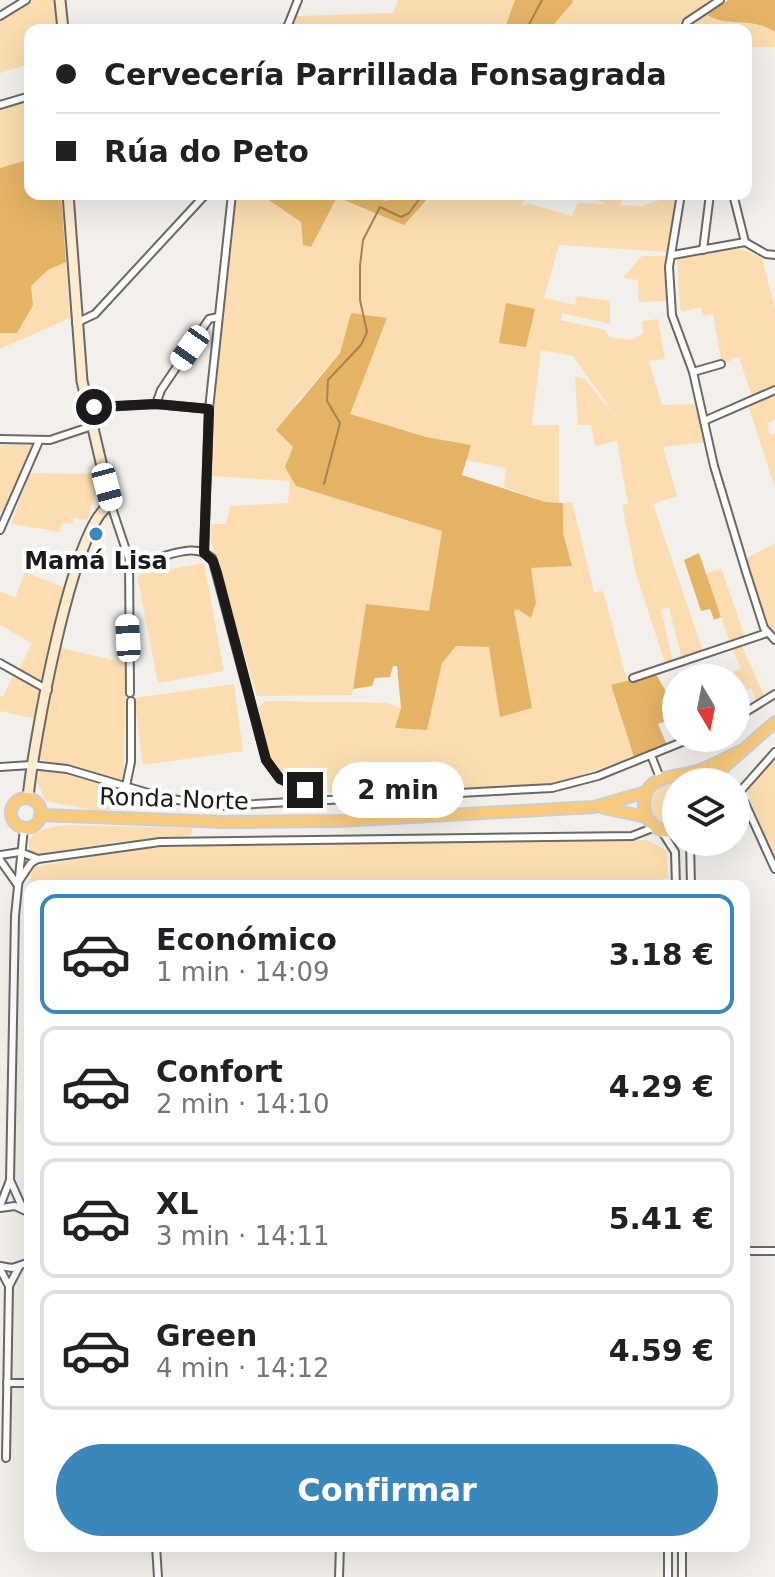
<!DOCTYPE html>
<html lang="es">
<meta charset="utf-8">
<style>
:root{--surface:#fff;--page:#f2f2f2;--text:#202124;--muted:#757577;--line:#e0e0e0;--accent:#3b86ba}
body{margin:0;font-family:"DejaVu Sans",sans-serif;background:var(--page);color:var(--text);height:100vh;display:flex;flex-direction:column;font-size:30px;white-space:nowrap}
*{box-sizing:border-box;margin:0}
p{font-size:26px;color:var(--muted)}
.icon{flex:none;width:44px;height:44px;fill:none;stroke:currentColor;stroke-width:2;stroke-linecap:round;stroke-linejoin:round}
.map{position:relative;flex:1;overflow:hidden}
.sheet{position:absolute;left:24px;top:880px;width:726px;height:672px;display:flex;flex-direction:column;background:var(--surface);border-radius:16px;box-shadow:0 8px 32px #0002}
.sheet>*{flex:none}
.top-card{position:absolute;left:24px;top:24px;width:728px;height:176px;border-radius:16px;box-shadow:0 8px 32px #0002;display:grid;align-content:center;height:176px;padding:0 32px;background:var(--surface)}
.needle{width:52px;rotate:170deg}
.buttons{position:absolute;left:662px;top:664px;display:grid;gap:16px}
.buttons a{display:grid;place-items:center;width:88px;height:88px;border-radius:50%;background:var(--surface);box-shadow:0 8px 32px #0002;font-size:40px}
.end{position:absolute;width:36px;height:36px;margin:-18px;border:10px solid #1c1b19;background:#fff;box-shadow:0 0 0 4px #fff}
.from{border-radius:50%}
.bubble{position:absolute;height:56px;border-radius:28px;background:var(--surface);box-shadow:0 8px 32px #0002;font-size:26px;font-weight:700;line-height:56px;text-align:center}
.car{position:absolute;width:24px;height:48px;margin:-24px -12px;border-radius:10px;box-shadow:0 0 6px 2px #0007;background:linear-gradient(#fff 24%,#345 0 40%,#fff 0 76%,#345 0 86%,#fff 0)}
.top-card b{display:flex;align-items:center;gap:28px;height:76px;font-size:30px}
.top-card b+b{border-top:2px solid var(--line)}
.top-card i{width:20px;height:20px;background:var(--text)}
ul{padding:14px 0 0;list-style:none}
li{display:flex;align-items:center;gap:24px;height:120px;margin:0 16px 12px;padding:0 16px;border:4px solid var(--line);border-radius:16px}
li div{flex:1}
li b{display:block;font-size:30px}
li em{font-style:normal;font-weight:700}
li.current{border-color:var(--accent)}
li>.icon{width:72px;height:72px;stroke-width:1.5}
.button{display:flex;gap:16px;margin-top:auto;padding:16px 32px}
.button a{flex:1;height:92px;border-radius:48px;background:var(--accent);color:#fff;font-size:32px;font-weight:700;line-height:92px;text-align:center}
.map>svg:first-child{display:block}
.green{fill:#fbddb1}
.forest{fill:#e4b366}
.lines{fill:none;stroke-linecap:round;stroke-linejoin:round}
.stream{stroke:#a6834d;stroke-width:2}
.minor-casing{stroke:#6c6965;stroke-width:10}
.secondary-casing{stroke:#6c6965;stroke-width:13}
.trunk-casing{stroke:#cdcdcc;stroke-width:14}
.minor{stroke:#fff;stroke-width:6}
.secondary{stroke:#fdebcf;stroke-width:9}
.trunk{stroke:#f8ca7e;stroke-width:10}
.route{stroke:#1c1b19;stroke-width:10}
.poi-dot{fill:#3b86ba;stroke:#fff;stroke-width:3}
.labels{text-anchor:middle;stroke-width:8;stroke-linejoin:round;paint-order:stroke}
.poi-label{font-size:24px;font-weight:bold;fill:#1c1b19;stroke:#fff}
.street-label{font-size:24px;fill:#1c1b19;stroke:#fff}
</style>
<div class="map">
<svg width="775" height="1577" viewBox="0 0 775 1577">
<rect width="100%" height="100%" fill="#f3f0ec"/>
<g class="green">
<path d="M 29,0 L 56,0 L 58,30 L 30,30 L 30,64 L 0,73 L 0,18 Z"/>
<path d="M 398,0 L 515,0 L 504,30 L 289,30 L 296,16 L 393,13 Z"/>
<path d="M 572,0 L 715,0 L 684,19 L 682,30 L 549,30 Z"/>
<path d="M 707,15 C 728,28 750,16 775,32 L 775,47 L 746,47 L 746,30 L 688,30 L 693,21 Z"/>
<path d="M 30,99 L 30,159 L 0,168 L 0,108 Z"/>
<path d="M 237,194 L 266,194 L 270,201 L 301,222 L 303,245 L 337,196 L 368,208 L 427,202 L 432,194 L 526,194 L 522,206 L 530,204 L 572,216 L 578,203 L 607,204 L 580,194 L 624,194 L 620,205 L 642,206 L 678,194 L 669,252 L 559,245 L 544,298 L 575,305 L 577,296 L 610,301 L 610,324 L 562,313 L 561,320 L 605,330 L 609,337 L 631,340 L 643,334 L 642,321 L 658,319 L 665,359 L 649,361 L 662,405 L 697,404 L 706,442 L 663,447 L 677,496 L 653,504 L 703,651 L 682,659 L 669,608 L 661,609 L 673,662 L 665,663 L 636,574 L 622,505 L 628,504 L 617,441 L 595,446 L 591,425 L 578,425 L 575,376 L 586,380 L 618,420 L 573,356 L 541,350 L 532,425 L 559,425 L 559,502 L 545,502 L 504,487 L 506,468 L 466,460 L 470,445 L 426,437 L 349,414 L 387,318 L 351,313 L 340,353 L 296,403 L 293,447 L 286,467 L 297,486 L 443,530 L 429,612 L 366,604 L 352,695 L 257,696 L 211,542 L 211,524 L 226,524 L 230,506 L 288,503 L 290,481 L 211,476 L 216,383 Z"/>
<path d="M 740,248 L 762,258 L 775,308 L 775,387 L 752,397 L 739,357 L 722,364 L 713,314 L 703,316 L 701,307 L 682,312 L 680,308 L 677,259 Z"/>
<path d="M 642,256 L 665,256 L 667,301 L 639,302 L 638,280 L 623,278 Z"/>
<path d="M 66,262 L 70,318 L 0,349 L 0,333 L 17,333 L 32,305 L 31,286 L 48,270 Z"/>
<path d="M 775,392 L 775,419 L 768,423 L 769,435 L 775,433 L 775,488 L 748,405 Z"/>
<path d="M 0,445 L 33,445 L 6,513 L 0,511 Z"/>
<path d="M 30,473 L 96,474 L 97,489 L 87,520 L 74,518 L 72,524 L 61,523 L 60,532 L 11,524 Z"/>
<path d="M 572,502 L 594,592 L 603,591 L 627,680 L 611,686 L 634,757 L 557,783 L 341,796 L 287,778 L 276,768 L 269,755 L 258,707 L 266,701 L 388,703 L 401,708 L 395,728 L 427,730 L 442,662 L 456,646 L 490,647 L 516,608 L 530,617 L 536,603 L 531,568 L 572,566 L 563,533 L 563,503 Z"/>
<path d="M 775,543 L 775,633 L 772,635 L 766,627 L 745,559 Z"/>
<path d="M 204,563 L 224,671 L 158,683 L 137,575 Z"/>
<path d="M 721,568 L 745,637 L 729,640 L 706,574 Z"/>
<path d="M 25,572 L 66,588 L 46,682 L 42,683 L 19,669 L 32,643 L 0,625 L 0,591 L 15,598 Z"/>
<path d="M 742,646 L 764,696 L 757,701 L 751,688 L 743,692 L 733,672 L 741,668 L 732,648 Z"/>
<path d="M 61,648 L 126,663 C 127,703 123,739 124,780 L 38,759 Z"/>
<path d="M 13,675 L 43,691 L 37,719 L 0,711 L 0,696 L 3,697 Z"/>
<path d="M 234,684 L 243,751 L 143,765 L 134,698 Z"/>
<path d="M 775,758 L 775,858 L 747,793 L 749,784 Z"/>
<path d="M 46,769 L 168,803 L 170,808 L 92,810 L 45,801 L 37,781 L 40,771 Z"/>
<path d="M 676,783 L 676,827 L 665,827 L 652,816 L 650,798 L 661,785 Z"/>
<path d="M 68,825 L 193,828 L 191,836 L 115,842 L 32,855 C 19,830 50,827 68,825 Z"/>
<path d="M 647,840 L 667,851 L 668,879 L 664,879 L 664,886 L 30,886 L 30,890 L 26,890 L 34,867 L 142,847 Z"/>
</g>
<g class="forest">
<path d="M 515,0 L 572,0 L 573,2 L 549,30 L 504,30 Z"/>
<path d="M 728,0 L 775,0 L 775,32 C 750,16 728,28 707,15 Z"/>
<path d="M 30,159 L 30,194 L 61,194 L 66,262 L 48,270 L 31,286 L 33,305 L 17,333 L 0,333 L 0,168 Z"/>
<path d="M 266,194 L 366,194 L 387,201 L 389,194 L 432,194 L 404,225 L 337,197 L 311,247 L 303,245 L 301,222 L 270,201 Z"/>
<path d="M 506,303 L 535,309 L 526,347 L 499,343 Z"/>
<path d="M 351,313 L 387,318 L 350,414 L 426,437 L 471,445 L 462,475 L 545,502 L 563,503 L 563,533 L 572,566 L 531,568 L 536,603 L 531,618 L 517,609 L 514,611 L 532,708 L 500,717 L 489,647 L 456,646 L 442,663 L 427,730 L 395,728 L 401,708 L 397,666 L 393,666 L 390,677 L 375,678 L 372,686 L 353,689 L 366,604 L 429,611 L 442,531 L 296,486 L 285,467 L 293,447 L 276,430 L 340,353 Z"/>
<path d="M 699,553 L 721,617 L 714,620 L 710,609 L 701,611 L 684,560 Z"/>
<path d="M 655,673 L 676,708 L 676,733 L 668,720 L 658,724 L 667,745 L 634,757 L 611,685 Z"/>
</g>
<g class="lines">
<g class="stream">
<path d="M 526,30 L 542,0"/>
<path d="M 324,484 L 340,423 L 327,401 L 328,380 L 361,345 L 367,332 L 360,300 L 360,266 L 363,240 L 380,207 L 401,217 L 409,213 L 423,194"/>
</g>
<g class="minor-casing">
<g id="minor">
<path d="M 0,16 L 26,0"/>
<path d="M 286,30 L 298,0"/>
<path d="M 684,30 L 687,22 L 720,0"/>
<path d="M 0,105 L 30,96"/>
<path d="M 681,194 L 669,267 L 672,315 L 693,372 L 714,466 L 746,572 L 764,628 L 775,640"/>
<path d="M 733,194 L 745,242"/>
<path d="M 703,250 L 710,194"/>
<path d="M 673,255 L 745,242 L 766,254 L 775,255"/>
<path d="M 76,323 L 95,314 L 206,194"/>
<path d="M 693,372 L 721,364"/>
<path d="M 156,404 L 161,390 L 209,319 L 218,317"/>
<path d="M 88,408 L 156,404 L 209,409"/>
<path d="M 704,421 L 775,390"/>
<path d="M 0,439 L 50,440 L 92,426"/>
<path d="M 111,505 L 129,559 C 154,568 189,537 212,558 L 266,760 L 280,779 L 311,793 L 315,802"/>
<path d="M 0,530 L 39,441"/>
<path d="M 204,553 L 209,409 L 232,194"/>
<path d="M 129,559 L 130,693"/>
<path d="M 0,663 L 48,690"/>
<path d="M 633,678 L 767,633"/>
<path d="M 736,718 L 775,694"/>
<path d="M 651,755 L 660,778"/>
<path d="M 0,767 L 31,765 L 67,769 L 165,798 L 217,806 L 552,788 L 598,776 L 692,738"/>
<path d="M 126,786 L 131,762 L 131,701"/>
<path d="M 736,795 L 745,803 L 775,869"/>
<path d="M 736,796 L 775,752"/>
<path d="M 661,830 L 675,852 L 676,886"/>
<path d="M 690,842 L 691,886"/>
<path d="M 0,855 L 20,852 L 38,859"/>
<path d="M 0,860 L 17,884"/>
<path d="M 17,884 L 31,863 L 38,859 L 160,842 L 632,836 L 655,827"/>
<path d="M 10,1180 L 23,1209"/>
<path d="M 0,1206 L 10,1180 L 15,916 L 24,828"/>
<path d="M 0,1208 L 15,1206 L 30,1213"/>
<path d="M 744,1251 L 775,1251"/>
<path d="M 0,1266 L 12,1268 L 30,1262"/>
<path d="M 0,1269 L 9,1286"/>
<path d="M 7,1383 L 30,1383"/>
<path d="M 6,1458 L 9,1286 L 19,1267"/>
<path d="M 156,1546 L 158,1577"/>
<path d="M 339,1577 L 340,1546"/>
<path d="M 668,1577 L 668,1546"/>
<path d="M 682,1577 L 682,1546"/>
</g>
</g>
<g class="secondary-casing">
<g id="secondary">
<path d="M 60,0 L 63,30"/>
<path d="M 28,798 C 32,753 73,517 111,505 L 82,381 L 68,194"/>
</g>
</g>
<g class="trunk-casing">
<g id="trunk">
<path d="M 707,782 L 775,722"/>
<circle cx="26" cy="813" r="15"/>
<path d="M 604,808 L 646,817"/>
<path d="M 40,815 L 224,822 L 339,821 L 594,807 L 646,792"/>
<path d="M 676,832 C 667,832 659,831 652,824 C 646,818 643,810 644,801 C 647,772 680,778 700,770 C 714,765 727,757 741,751"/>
</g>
</g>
<use href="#minor" class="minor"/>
<use href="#secondary" class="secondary"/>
<use href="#trunk" class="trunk"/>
</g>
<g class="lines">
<path class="route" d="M 94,407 L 156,404 L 209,409 L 204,553 L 213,561 L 217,573 L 266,760 L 280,779 L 305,790"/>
</g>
<circle class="poi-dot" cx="96" cy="534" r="8"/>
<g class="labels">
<g class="poi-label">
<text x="96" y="569">Mamá Lisa</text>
</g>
<g class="street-label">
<text transform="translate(174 799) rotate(2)" y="8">Ronda Norte</text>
</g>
</g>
</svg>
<div class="buttons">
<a><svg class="needle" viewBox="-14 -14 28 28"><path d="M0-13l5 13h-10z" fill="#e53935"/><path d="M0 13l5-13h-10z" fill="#757577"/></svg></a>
<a><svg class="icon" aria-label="layers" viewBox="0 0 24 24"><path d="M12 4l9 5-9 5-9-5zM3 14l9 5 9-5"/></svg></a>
</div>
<i class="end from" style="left:94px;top:407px"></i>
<i class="end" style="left:305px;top:790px"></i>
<div class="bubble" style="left:332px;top:762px;width:132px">2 min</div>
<i class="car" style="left:190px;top:348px;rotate:215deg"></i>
<i class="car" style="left:107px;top:487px;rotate:165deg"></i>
<i class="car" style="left:128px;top:638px;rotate:357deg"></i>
<div class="top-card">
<b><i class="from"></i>Cervecería Parrillada Fonsagrada</b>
<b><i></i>Rúa do Peto</b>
</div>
<section class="sheet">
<ul>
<li class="current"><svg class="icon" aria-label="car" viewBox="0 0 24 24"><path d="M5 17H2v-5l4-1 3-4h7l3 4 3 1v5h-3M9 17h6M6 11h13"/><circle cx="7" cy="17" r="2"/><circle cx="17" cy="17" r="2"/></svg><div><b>Económico</b><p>1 min · 14:09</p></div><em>3.18 €</em></li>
<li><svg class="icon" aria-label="car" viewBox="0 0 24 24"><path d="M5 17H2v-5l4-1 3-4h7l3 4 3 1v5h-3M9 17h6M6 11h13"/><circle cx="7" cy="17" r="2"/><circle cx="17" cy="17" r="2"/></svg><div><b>Confort</b><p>2 min · 14:10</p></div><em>4.29 €</em></li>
<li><svg class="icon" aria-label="car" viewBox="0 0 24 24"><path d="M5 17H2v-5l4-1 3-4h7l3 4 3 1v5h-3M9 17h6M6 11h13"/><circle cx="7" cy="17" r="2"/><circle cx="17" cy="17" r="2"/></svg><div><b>XL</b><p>3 min · 14:11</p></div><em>5.41 €</em></li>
<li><svg class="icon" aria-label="car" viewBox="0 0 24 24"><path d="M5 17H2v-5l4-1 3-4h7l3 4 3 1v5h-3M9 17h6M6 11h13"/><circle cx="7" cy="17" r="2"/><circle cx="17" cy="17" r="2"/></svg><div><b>Green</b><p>4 min · 14:12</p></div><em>4.59 €</em></li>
</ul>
<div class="button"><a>Confirmar</a></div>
</section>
</div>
